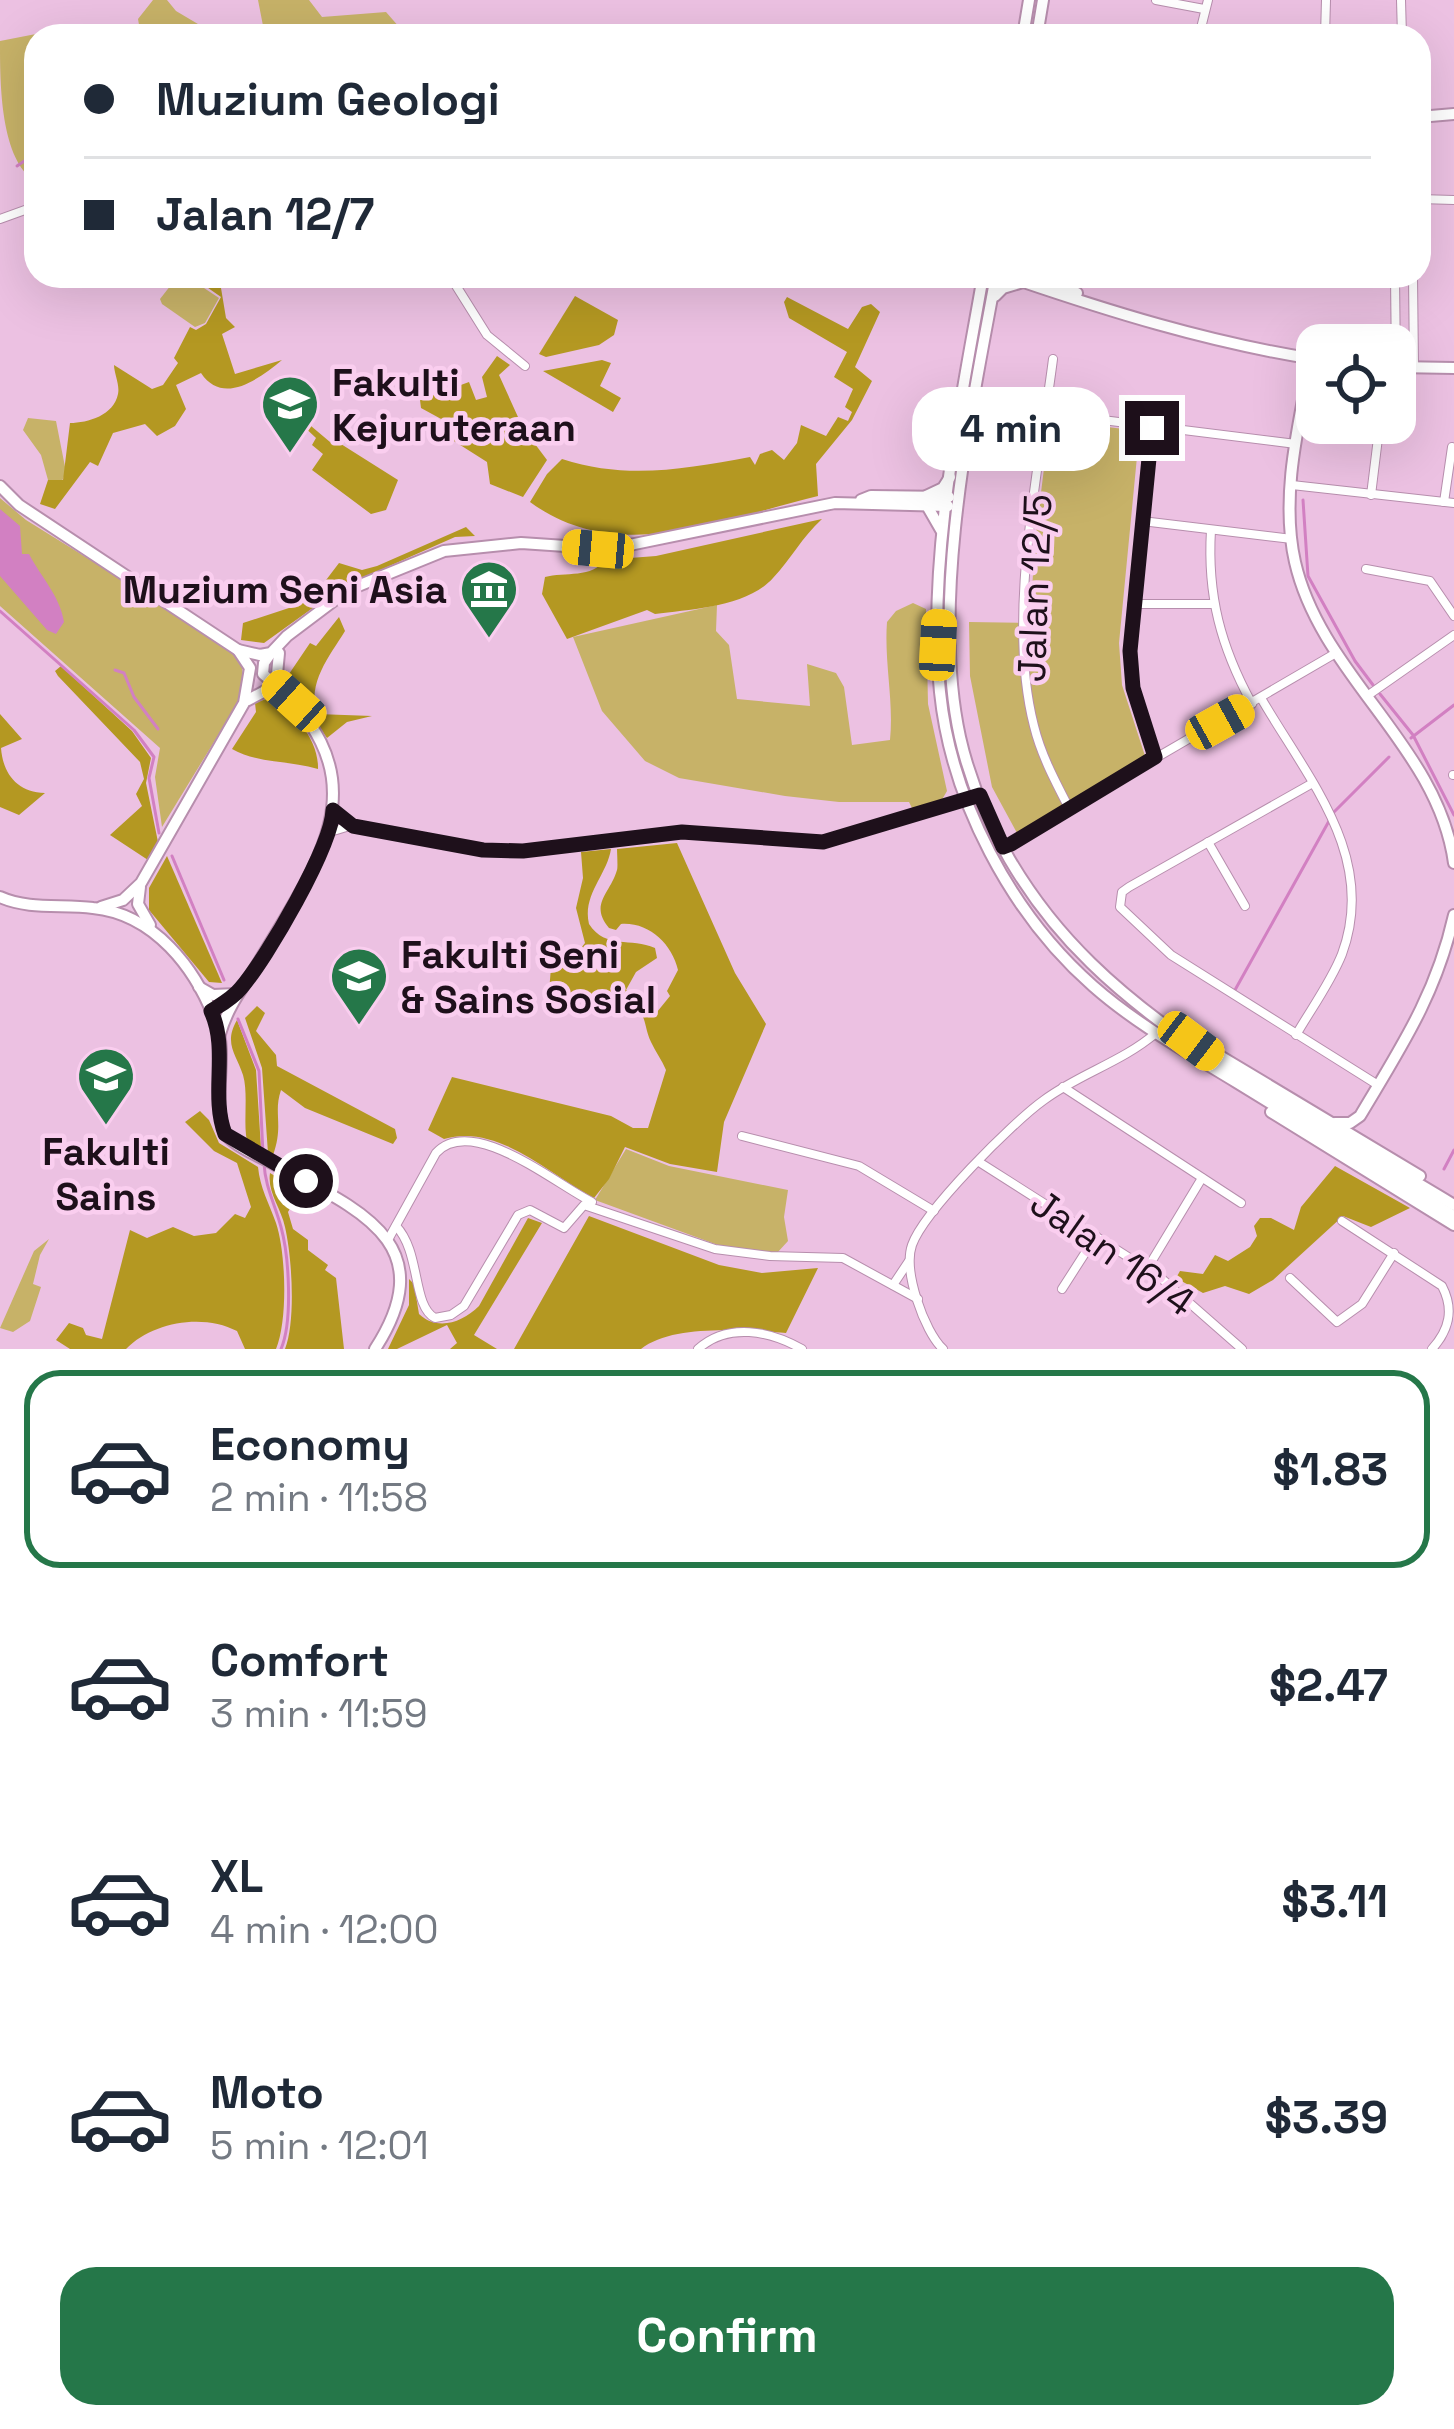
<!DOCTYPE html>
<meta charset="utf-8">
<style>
:root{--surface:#fff;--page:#f6f6f7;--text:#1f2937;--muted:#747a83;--line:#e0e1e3;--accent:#257749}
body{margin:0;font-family:"Space Grotesk",sans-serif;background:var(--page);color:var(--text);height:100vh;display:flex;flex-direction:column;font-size:45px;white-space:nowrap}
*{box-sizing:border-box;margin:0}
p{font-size:39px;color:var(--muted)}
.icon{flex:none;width:66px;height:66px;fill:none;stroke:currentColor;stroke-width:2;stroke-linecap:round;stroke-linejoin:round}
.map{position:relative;height:1349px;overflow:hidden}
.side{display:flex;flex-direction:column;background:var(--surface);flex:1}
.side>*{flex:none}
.banner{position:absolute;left:24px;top:24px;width:1407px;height:264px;border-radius:36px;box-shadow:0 12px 48px #0002;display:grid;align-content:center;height:264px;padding:0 60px;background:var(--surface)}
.buttons{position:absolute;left:1296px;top:324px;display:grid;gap:24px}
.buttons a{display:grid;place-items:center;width:120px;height:120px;border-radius:24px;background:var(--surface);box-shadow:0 12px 48px #0002;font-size:60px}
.end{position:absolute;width:54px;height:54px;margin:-27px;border:15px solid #1e101b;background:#fff;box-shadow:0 0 0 6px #fff}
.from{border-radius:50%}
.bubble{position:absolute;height:84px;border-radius:36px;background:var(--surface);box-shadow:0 12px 48px #0002;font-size:39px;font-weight:700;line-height:84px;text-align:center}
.car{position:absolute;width:36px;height:72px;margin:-36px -18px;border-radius:15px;box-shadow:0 0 9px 3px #0007;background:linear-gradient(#f5c518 24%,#345 0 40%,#f5c518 0 76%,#345 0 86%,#f5c518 0)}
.banner b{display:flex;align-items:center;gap:42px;height:114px;font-size:45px}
.banner b+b{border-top:3px solid var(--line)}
.banner i{width:30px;height:30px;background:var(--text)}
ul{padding:21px 0 0;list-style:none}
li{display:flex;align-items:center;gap:36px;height:198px;margin:0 24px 18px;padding:0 36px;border:6px solid transparent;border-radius:36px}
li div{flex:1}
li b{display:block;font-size:45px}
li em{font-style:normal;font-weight:700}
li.on{border-color:var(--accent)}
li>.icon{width:108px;height:108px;stroke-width:1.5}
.action{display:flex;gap:24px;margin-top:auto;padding:24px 60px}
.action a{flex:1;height:138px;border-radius:36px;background:var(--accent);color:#fff;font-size:48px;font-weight:700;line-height:138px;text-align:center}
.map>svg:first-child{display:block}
.green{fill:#c7b268}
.forest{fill:#b49822}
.water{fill:#d280c2}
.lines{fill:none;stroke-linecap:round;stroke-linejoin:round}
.stream{stroke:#d280c2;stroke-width:3}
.street-casing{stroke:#b78ead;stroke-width:10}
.secondary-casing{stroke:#b78ead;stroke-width:14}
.primary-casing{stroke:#b78ead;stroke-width:14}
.street{stroke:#fff;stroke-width:8}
.secondary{stroke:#fff;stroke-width:10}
.primary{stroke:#fff;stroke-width:10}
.route{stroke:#1e101b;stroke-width:15}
.labels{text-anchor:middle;stroke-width:9;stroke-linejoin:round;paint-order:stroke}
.poi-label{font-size:39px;font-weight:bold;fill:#1e101b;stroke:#faceef;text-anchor:start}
.street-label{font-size:39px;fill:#1e101b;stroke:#faceef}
</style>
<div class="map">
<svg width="1454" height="1349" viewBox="0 0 1454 1349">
<rect width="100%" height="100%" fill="#ecc1e2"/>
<g class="green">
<path d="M 153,0 L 167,0 L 176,11 L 203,27 L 204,36 L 141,36 L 138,19 Z"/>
<path d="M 258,0 L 309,0 L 322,17 L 386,12 L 407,36 L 265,36 Z"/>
<path d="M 82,25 L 84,36 L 36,36 L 36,182 C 0,160 0,83 0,41 Z"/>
<path d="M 178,276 L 186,276 L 219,298 L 205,323 L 195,327 L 162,304 L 160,299 Z"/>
<path d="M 28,418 L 56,421 L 66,472 L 62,481 L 48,480 L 41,455 L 23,430 Z"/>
<path d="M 1050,420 L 1132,430 L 1139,436 L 1119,643 L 1122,685 L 1145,756 L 1017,833 L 992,787 L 970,676 L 969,622 L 1030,623 L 1035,541 Z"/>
<path d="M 0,498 L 26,520 L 147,595 L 241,659 L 244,683 L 239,701 L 162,827 L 155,777 L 160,748 L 0,606 Z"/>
<path d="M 913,603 L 926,609 L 928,704 L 947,791 L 940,803 L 912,808 L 909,802 L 839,802 L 785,796 L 679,778 L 645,761 L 602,711 L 573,637 L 717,605 L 716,631 L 729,645 L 737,699 L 810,706 L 807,664 L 836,673 L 844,687 L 852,745 L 890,740 C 894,701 884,662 887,622 L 896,611 Z"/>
<path d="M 626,1149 L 669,1166 L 788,1190 L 784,1217 L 788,1241 L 777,1253 L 726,1248 L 595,1200 Z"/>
<path d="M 49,1239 L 40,1255 L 33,1284 L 41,1287 L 30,1321 L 13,1332 L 0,1328 L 34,1251 Z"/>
</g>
<g class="forest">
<path d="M 191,276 L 219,276 L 226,318 L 235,327 L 222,334 L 235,374 L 282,360 C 259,379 223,406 201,373 L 176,385 L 186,409 L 175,426 L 157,436 L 145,424 L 113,433 L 98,466 L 90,462 L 55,509 L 40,504 L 48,480 L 63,480 L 70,423 C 88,423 114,415 118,394 C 120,385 114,373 114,365 L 152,389 L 163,385 L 178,363 L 174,358 L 190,327 L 196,330 L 206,324 L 221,297 Z"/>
<path d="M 575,296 L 618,320 L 614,335 L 599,345 L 546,357 L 539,354 Z"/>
<path d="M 787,297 L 848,329 L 862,307 L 871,304 L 880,312 L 855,367 L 872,381 L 852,420 L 816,464 L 818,496 C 722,519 619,567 530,502 L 547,474 L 562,459 C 627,480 684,469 750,457 L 755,465 L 760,454 L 772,450 L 784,460 L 797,443 L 801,425 L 826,436 L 838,417 L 848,421 L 852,412 L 845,407 L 853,389 L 834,377 L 847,352 L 789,318 L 784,302 Z"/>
<path d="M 497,356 L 510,365 L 499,375 L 523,428 L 547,460 L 523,497 L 490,484 L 487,462 L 435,429 L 443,420 L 421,408 L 420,400 L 469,382 L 476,400 L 487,397 L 482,377 Z"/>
<path d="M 602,360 L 611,363 L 600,386 L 621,398 L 613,412 L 543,371 Z"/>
<path d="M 306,414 L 311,426 L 330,442 L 333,439 L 398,480 L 386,510 L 371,514 L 312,470 L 323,454 L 312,445 L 316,438 L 299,422 Z"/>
<path d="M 822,519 C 802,537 791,559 773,578 C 747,607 691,609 655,614 L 647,610 L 567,639 L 542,594 L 545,577 C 564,572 594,578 604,560 L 656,556 Z"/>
<path d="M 466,527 L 475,536 L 455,537 L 342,587 L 264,643 L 241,640 L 243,623 L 292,607 L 308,583 L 320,588 L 339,563 L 362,570 L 377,566 Z"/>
<path d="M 339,617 L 345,631 C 329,657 307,683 317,714 L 372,716 L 347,722 L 327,738 L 291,687 L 289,674 L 310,643 L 316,646 Z"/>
<path d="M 61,666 L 132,731 L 151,758 L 146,783 L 158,842 L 148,860 L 110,835 L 142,806 L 136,794 L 144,779 L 140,762 L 58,676 L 55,671 Z"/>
<path d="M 266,699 C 293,707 319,740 318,769 C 288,760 259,764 232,749 L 256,712 L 255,703 Z"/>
<path d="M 0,714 L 22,739 L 1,748 C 3,774 17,792 45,793 L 19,815 L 0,807 Z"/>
<path d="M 677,843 L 735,973 L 766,1024 L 724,1122 L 717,1172 L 670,1164 L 625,1147 L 609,1179 L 594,1198 C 548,1174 498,1123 444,1139 L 428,1130 L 452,1077 L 611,1116 L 633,1128 L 648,1128 L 666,1070 C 662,1060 655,1051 651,1042 C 641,1021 650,1003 614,1010 L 585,994 L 556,1006 L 549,992 L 552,955 L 574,957 L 585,943 L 576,908 L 583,878 L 581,852 L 611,849 C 607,875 582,895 589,924 C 606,950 631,937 655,948 L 657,958 L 636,972 L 626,990 L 657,1012 L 670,996 L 667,991 L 678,970 C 672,944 649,922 621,924 L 616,930 L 609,928 C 589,904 610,894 617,870 C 618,868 617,852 617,849 Z"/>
<path d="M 167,856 L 222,983 L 209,982 L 149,910 L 149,888 Z"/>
<path d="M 257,1006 L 265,1013 L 256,1031 L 276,1055 L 277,1066 L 395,1129 L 397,1138 L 393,1144 L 305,1108 L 281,1090 C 273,1113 284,1125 273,1155 L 268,1153 L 262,1068 L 245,1018 Z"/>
<path d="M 237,1020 L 256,1070 L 261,1148 L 247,1141 L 246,1135 C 244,1117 248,1092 243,1075 C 237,1055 223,1044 237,1020 Z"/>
<path d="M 200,1111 L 209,1120 L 219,1143 L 258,1167 C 260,1188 269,1203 276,1223 C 286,1253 288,1320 276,1349 L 245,1349 L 237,1331 C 203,1313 152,1322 126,1349 L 70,1349 L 56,1340 L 69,1323 L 83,1328 L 86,1335 L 102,1339 L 130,1230 L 147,1238 L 173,1227 L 194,1236 L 216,1233 L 235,1214 L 245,1218 L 251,1207 L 237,1163 L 214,1151 L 185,1122 Z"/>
<path d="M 1335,1166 L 1410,1208 L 1371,1227 L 1343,1216 L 1273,1280 L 1249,1294 L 1225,1286 L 1203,1293 L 1176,1278 L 1180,1271 L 1203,1274 L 1215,1255 L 1228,1261 L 1250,1247 L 1257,1236 L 1254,1226 L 1260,1218 L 1271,1218 L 1294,1230 L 1301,1207 Z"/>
<path d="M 270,1173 L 300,1191 L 288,1212 L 293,1229 L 308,1240 L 308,1250 L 328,1265 L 325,1270 L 336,1278 L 344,1349 L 285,1349 C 296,1321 292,1257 285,1227 C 281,1208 267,1192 270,1173 Z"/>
<path d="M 589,1216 L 719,1265 L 762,1273 L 818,1268 L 786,1333 C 746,1331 674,1323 641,1349 L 514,1349 Z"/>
<path d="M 528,1218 L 542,1223 L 474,1335 L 497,1349 L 450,1349 L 457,1343 L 447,1325 L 397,1349 L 388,1349 L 409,1305 L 409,1279 L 414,1284 L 419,1314 C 437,1331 462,1323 479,1306 Z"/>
</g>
<path class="water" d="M 0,509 L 20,526 L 22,554 L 29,554 C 41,577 60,596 64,622 L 56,634 L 47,630 L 0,576 Z"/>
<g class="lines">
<g class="stream">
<path d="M 44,35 L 44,36"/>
<path d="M 17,166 L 36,153"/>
<path d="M 1303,500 L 1308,576 L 1355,661 L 1373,685"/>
<path d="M 0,611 L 134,730 L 154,757 L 149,778 L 159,833"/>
<path d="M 115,670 L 124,673 L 134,697 L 158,729"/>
<path d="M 1380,694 L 1413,735 L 1454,815"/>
<path d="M 1411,738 L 1454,705"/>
<path d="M 172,856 L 224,980"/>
<path d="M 1235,990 L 1334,812 L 1389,757"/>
<path d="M 238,1019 L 259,1071 L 263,1154"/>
<path d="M 264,1163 C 265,1187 275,1204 281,1227 C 289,1256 293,1321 281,1349"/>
<path d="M 1444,1169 L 1454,1150"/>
</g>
<g class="street-casing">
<g id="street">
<path d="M 1156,0 L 1204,9"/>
<path d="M 1401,0 L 1402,36"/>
<path d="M 1199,36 L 1208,0"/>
<path d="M 1325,36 L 1326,0"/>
<path d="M 1419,199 L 1454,200"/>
<path d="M 0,219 L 36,206"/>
<path d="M 450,276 L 487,335 L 525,366"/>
<path d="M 1395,276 L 1396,367"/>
<path d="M 1413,276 L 1414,368"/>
<path d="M 1053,359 C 1039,469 1006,618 1034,726 C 1041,755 1056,783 1070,810"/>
<path d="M 1046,413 L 1296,444"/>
<path d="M 1152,428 L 1130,651 L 1133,688 L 1155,756"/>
<path d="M 1292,485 L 1454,503"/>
<path d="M 1371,495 L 1378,438"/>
<path d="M 1444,502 L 1452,447"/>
<path d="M 1142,521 L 1292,539"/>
<path d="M 1211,530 C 1207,596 1221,647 1252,704"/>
<path d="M 1366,569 L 1430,581 L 1454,616"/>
<path d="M 1132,604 L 1212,604"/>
<path d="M 1367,696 L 1454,635"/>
<path d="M 1261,698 C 1308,779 1378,857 1342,954 C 1331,982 1311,1009 1296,1035"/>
<path d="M 1453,775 L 1454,775"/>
<path d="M 1311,784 L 1129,887 L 1122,892 L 1120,907 L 1171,955 L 1378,1085"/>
<path d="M 353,825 L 493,850 L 535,850 L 682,832 L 823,842 L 980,795"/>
<path d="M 330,832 L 353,825 L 334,811"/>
<path d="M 1208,842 L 1245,906"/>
<path d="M 1003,847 L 1336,653"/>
<path d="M 1063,1087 L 1241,1203"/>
<path d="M 742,1136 L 859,1166 L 934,1211"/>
<path d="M 979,1162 L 1161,1278 L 1242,1349"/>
<path d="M 1342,1221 L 1442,1286 C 1454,1309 1450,1329 1432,1349"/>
<path d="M 396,1226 C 421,1252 412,1306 435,1318 L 451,1315 L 464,1306 L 518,1215 L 530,1210 L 564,1228 L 584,1205 L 715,1249 L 770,1256 L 843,1258 L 918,1299"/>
<path d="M 389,1238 L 436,1153 C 472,1114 554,1183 592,1202"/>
<path d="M 1147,1269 L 1202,1178"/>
<path d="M 1290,1278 L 1337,1322 L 1362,1304 L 1394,1253"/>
<path d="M 893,1285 L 909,1261"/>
<path d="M 1062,1289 L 1096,1236"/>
<path d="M 698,1349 C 728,1322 770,1331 802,1349"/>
<path d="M 943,1349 C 924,1331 903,1271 912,1245 C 924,1211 1013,1122 1044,1100 C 1079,1074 1122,1062 1156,1033"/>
</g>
</g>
<g class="secondary-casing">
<g id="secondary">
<path d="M 1419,117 L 1454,114"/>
<path d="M 1006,276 C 1108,311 1207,342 1314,359"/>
<path d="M 1029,276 L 1077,293"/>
<path d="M 1311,359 C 1299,423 1280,496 1295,562 C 1321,676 1438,746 1454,863"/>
<path d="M 1395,367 L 1454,368"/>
<path d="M 0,486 L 19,505 L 238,650 L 250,668 L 244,703 L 141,883 L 123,900 L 101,907"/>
<path d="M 861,500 L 871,496 L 949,497"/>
<path d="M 238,650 L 260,655 L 271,653 L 287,636 L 348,590 L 444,551 L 521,543 L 610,549 L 835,503 L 948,506"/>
<path d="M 279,653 L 277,674 L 285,688"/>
<path d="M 248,700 L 265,691 L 286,697"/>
<path d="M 140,887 L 138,904 L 150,925"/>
<path d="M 0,897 C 29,910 62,904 93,908 C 154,914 196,968 216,1023 C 229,1058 211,1098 225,1134 C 237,1147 256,1155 272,1163 C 355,1208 445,1241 375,1349"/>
<path d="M 199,987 L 213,995 L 236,994"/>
<path d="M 220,1034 C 228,1005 245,985 260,960 C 326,851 383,774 263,674 L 264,663 L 271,653"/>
<path d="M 1335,1123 L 1350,1123 L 1360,1116 C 1401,1047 1436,995 1454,915"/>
</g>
</g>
<g class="primary-casing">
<g id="primary">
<path d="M 1023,36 L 1029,0"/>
<path d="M 1037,36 L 1043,0"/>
<path d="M 983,276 C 960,408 927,558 940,692 C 951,800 1011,914 1093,986 C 1136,1024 1187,1052 1236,1082 C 1309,1127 1381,1171 1454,1216"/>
<path d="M 996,276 C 971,412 930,601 960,737 C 979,821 1029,903 1091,963 C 1187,1057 1338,1134 1454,1205"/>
<path d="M 995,296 L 1003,288 L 1023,282"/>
<path d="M 926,496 L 943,488 L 950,477"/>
<path d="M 926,504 L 941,530"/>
<path d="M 1205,1047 L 1420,1176"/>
<path d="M 1271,1112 L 1454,1225"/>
</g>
</g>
<use href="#street" class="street"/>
<use href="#secondary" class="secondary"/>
<use href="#primary" class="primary"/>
</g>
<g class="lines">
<path class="route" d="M 306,1181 L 225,1134 C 210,1094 229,1050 211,1011 C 222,1004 233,998 241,988 C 267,958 332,846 333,810 L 353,826 L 483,850 L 523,851 L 682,832 L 823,842 L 980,795 L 1003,847 L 1011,844 L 1155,757 L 1133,688 L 1130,651 L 1152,428"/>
</g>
<defs>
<g id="university-pin" transform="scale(3)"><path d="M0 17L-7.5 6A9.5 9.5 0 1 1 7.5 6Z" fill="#257749" stroke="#faceef"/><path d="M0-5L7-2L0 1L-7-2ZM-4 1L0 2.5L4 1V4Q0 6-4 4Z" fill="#fff"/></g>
<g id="museum-pin" transform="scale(3)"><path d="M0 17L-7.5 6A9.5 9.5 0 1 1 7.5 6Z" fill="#257749" stroke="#faceef"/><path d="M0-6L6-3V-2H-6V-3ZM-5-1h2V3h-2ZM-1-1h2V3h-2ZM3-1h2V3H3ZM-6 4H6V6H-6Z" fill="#fff"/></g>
</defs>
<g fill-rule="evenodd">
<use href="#university-pin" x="290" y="404"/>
<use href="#museum-pin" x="489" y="589"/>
<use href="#university-pin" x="359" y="976"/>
<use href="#university-pin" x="106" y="1076"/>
</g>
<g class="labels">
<g class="poi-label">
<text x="332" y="396">Fakulti<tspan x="332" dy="45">Kejuruteraan</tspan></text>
<text x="447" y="603" text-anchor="end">Muzium Seni Asia</text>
<text x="401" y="968">Fakulti Seni<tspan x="401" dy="45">&amp; Sains Sosial</tspan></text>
<text x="106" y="1165" text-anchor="middle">Fakulti<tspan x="106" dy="45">Sains</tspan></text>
</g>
<g class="street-label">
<text transform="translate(1034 588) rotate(-88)" y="14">Jalan 12/5</text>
<text transform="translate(1113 1252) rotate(35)" y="14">Jalan 16/4</text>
</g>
</g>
</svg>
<div class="buttons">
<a><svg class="icon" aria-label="locate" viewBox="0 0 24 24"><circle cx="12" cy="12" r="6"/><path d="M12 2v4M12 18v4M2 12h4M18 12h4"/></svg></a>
</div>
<i class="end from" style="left:306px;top:1181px"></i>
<i class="end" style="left:1152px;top:428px"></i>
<div class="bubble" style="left:912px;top:387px;width:198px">4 min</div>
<i class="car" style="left:598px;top:549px;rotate:275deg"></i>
<i class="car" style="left:938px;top:645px;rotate:3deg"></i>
<i class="car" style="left:294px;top:701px;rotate:312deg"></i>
<i class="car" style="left:1220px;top:722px;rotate:61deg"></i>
<i class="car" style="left:1191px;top:1041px;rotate:127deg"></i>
<div class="banner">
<b><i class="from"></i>Muzium Geologi</b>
<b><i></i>Jalan 12/7</b>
</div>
</div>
<section class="side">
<ul>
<li class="on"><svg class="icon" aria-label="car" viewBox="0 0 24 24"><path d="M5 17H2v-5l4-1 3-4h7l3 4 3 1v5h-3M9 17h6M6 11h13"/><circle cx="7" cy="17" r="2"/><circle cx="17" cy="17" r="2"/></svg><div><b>Economy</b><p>2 min · 11:58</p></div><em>$1.83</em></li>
<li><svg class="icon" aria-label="car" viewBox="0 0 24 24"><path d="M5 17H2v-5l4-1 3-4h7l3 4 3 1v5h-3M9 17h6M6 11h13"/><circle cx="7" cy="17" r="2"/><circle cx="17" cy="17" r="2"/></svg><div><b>Comfort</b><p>3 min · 11:59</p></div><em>$2.47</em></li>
<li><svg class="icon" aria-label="car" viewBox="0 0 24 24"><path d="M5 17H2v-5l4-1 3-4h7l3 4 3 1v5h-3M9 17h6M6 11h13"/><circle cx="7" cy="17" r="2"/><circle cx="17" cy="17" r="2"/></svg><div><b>XL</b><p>4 min · 12:00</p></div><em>$3.11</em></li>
<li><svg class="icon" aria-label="car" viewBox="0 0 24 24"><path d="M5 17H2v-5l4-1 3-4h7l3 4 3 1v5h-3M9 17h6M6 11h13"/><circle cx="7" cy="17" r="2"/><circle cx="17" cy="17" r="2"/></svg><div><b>Moto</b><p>5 min · 12:01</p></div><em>$3.39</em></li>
</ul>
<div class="action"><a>Confirm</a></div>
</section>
